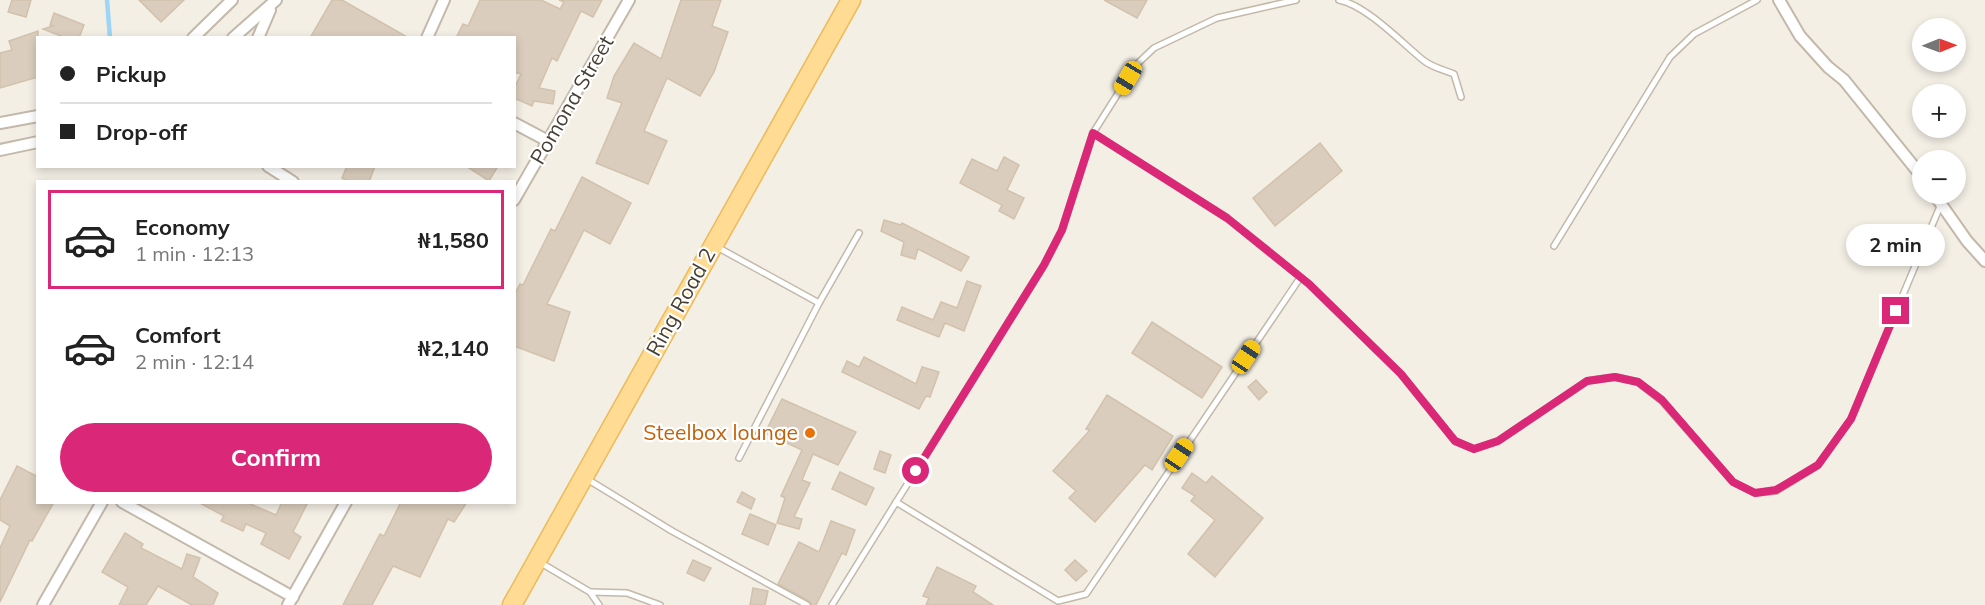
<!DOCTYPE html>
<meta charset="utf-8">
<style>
:root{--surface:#fff;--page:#f2f2f2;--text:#222;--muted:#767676;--line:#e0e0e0;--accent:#db2777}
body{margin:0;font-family:Mulish,sans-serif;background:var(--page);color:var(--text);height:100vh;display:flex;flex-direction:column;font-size:22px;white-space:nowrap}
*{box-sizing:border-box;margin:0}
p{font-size:20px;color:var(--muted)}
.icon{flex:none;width:33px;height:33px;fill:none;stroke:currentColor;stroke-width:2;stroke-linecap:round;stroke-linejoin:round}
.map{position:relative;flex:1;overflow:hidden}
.panel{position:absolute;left:36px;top:180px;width:480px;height:324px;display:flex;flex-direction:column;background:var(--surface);border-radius:0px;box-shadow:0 3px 9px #0003}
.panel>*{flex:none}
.banner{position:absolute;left:36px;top:36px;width:480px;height:132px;border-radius:0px;box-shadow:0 3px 9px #0003;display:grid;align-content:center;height:132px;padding:0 24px;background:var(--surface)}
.needle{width:39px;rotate:89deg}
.tools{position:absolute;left:1912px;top:18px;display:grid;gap:12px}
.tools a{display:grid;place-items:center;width:54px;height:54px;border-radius:50%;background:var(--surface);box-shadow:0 3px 9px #0003;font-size:30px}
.end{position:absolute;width:27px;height:27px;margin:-14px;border:8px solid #db2777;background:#fff;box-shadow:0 0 0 3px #fff}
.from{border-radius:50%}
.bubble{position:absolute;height:42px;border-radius:21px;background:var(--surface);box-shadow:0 3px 9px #0003;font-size:20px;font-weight:700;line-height:42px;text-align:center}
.car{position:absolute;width:18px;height:36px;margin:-18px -9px;border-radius:8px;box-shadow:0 0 4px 2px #0007;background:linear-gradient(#f5c518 24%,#345 0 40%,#f5c518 0 76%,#345 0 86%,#f5c518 0)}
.banner b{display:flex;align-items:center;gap:21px;height:57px;font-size:22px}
.banner b+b{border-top:2px solid var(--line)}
.banner i{width:15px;height:15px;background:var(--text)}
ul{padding:10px 0 0;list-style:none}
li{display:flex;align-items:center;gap:18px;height:99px;margin:0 12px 9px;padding:0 12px;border:3px solid transparent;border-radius:0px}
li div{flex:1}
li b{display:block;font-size:22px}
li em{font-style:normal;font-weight:700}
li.active{border-color:var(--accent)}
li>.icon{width:54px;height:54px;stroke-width:1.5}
.button{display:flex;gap:12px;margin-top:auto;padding:12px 24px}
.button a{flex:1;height:69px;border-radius:36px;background:var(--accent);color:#fff;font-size:24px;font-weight:700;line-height:69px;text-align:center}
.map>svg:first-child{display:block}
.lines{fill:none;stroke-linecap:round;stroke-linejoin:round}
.stream{stroke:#9cd5f6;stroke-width:4.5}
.building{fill:#dacdbd;stroke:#d2c2ac;stroke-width:1.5}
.lane-casing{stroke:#c3b9aa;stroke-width:8}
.street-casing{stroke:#c3b9aa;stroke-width:14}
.primary-casing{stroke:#edba5a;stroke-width:21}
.lane{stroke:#fff;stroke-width:5}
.street{stroke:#fff;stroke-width:10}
.primary{stroke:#ffdb93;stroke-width:18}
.route{stroke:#db2777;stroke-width:8}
.food-dot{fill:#e8710a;stroke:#fff;stroke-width:2}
.labels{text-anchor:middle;stroke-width:4.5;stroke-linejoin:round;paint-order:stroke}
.street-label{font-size:21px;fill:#473f34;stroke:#fff}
.food-label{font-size:21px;fill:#c56008;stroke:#fff;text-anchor:end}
</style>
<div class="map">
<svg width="1985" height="605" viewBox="0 0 1985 605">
<rect width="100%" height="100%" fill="#f4efe5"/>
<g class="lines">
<path class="stream" d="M 107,0 L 110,38"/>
</g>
<g class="building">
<path d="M 12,0 L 31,0 L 26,17 L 8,12 Z"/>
<path d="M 139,0 L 184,0 L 161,22 Z"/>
<path d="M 332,0 L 342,0 L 409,38 L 310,38 Z"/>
<path d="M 480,0 L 541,0 L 560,9 L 564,2 L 559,0 L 602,0 L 593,17 L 581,11 L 557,61 L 552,58 L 539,88 L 555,91 L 553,104 L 534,101 L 532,106 L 514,98 L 514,89 L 521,74 L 514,72 L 514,38 L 456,38 L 463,24 L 468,26 Z"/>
<path d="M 681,0 L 721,0 L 712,26 L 728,32 L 714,72 L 700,96 L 667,78 L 644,131 L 667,141 L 648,184 L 596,163 L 622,103 L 607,98 L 614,76 L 634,43 L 661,59 Z"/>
<path d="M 1104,0 L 1147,0 L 1137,18 Z"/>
<path d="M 54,13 L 84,25 L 79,38 L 66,38 L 43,29 L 53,26 L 50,25 Z"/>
<path d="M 38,31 L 38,77 L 0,88 L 0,53 L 12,50 L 9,41 Z"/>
<path d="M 1320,143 L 1342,171 L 1275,226 L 1253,198 Z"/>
<path d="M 1004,157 L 1019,165 L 1007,190 L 1024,198 L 1014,219 L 999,211 L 1002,205 L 960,183 L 972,159 L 997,171 Z"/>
<path d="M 347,166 L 375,166 L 369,182 L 349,182 L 342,178 Z"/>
<path d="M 466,166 L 498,166 L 489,181 Z"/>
<path d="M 582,177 L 631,203 L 610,244 L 584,230 L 547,304 L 570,312 L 554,361 L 514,346 L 514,296 L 520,284 L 523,285 L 551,229 L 555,231 Z"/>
<path d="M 884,220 L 901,225 L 902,223 L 969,257 L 961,271 L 918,249 L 915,259 L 901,255 L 904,242 L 881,231 Z"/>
<path d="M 967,281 L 981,286 L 964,331 L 945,323 L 939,337 L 897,320 L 902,307 L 933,320 L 941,302 L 957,308 Z"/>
<path d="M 1152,322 L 1222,367 L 1202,398 L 1132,353 Z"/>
<path d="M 864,357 L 916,384 L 922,367 L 939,372 L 930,397 L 926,396 L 919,409 L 842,372 L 847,361 L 859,367 Z"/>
<path d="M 1256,380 L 1267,392 L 1259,400 L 1248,387 Z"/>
<path d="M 1107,395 L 1173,436 L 1152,470 L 1145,465 L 1095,522 L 1069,498 L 1076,491 L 1053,471 L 1090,430 L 1086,429 Z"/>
<path d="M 782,399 L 856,432 L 838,465 L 813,454 L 802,480 L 810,483 L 794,517 L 802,519 L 799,529 L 777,523 L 785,498 L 781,496 L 802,450 L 765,433 Z"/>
<path d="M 880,451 L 891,455 L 885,473 L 874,469 Z"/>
<path d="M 17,466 L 38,477 L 38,502 L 54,502 L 32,541 L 30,540 L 0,602 L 0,548 L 10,526 L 0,520 L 0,500 Z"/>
<path d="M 840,472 L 874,488 L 866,505 L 832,489 Z"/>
<path d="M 1192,473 L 1206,483 L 1212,476 L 1263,518 L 1215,577 L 1188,554 L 1215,520 L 1191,501 L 1195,496 L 1182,488 Z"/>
<path d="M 742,492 L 755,499 L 751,509 L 737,502 Z"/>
<path d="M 198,502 L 246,502 L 276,515 L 282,502 L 308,502 L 293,532 L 301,537 L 289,559 L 261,544 L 266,533 L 246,524 L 243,531 L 221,521 L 224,516 Z"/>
<path d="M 401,502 L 467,502 L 454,522 L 448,519 L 420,577 L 393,566 L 372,605 L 343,605 L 380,534 L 384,536 Z"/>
<path d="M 750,514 L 776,525 L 768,545 L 742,534 Z"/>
<path d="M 831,521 L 855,530 L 846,555 L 842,553 L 816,605 L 812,605 L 809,601 L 778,584 L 799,542 L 819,552 Z"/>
<path d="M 125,533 L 143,544 L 141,548 L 182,569 L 187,554 L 200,558 L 193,577 L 218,593 L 213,605 L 192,605 L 158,586 L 146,605 L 119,605 L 128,587 L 102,572 Z"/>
<path d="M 693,560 L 711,568 L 704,581 L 687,573 Z"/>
<path d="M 1075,560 L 1087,571 L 1076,581 L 1065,570 Z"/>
<path d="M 937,567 L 976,586 L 973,592 L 993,605 L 926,605 L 929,598 L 923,596 Z"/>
<path d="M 753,588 L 768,591 L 765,605 L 750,605 Z"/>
</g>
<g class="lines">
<g class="lane-casing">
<g id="lane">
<path d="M 1339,0 C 1366,5 1402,43 1423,60 C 1431,67 1444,70 1454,74 L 1461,97"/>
<path d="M 1093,133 L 1227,218 L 1309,284 L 1401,374 L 1455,441 L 1474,449 L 1498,441 L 1587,381 L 1615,377 L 1638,382 L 1662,401 L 1733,482 L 1755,493 L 1776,491 L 1818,465 L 1851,419 L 1941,204"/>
<path d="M 1554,246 L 1670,57 L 1694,34 L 1757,0"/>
<path d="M 717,247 L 819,303 L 739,458"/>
<path d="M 819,303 L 859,233"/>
<path d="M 587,479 L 672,531 L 807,605"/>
<path d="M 896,502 L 1058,601 L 1086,594 L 1300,278"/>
<path d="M 541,563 L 590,592 L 599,605"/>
<path d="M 590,592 L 627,593 L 660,605"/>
<path d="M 832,605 L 1044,265 L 1062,230 L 1093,133 L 1136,65 L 1154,48 L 1217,18 L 1296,0"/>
</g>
</g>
<g class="street-casing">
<g id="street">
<path d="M 1779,0 L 1800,36 L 1828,67 L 1844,80 L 1923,178"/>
<path d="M 193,38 L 232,0"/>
<path d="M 233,38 L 276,0"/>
<path d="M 258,38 L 270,10"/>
<path d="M 427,38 L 444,0"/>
<path d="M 0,123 L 38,116"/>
<path d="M 514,123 L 548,141"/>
<path d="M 0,150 L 38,142"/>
<path d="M 268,166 L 293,182"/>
<path d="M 1934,194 L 1967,241 L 1985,261"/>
<path d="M 514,200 L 629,0"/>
<path d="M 122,502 L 293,597"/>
<path d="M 43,605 L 102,502"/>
<path d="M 288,605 L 346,502"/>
</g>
</g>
<g class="primary-casing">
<path id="primary" d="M 512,605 L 851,0"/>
</g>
<use href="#lane" class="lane"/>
<use href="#street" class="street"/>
<use href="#primary" class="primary"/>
</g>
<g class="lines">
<path class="route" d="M 916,471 L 1044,265 L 1062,230 L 1093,133 L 1227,218 L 1309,284 L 1401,374 L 1455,441 L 1474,449 L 1498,441 L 1587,381 L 1615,377 L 1638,382 L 1662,400 L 1733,482 L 1755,493 L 1776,490 L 1818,465 L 1851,419 L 1896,311"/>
</g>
<circle class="food-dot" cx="810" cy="433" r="6"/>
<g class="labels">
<g class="street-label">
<text transform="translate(572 100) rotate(-60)" y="7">Pomona Street</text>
<text transform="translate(681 302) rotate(-61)" y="7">Ring Road 2</text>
</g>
<g class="food-label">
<text x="798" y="440">Steelbox lounge</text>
</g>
</g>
</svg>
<div class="tools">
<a><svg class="needle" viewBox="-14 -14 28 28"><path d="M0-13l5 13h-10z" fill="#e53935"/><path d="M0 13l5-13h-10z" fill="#767676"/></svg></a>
<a>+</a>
<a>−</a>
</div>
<i class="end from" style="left:916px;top:471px"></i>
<i class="end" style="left:1896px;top:311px"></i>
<div class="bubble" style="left:1846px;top:224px;width:99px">2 min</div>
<i class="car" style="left:1128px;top:78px;rotate:211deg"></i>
<i class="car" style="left:1246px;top:357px;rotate:34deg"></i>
<i class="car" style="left:1179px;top:455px;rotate:34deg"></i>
<div class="banner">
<b><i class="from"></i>Pickup</b>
<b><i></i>Drop-off</b>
</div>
<section class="panel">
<ul>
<li class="active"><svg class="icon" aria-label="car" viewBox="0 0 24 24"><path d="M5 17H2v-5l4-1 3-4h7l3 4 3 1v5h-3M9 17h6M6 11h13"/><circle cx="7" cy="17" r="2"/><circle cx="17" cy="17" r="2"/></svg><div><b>Economy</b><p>1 min · 12:13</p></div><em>₦1,580</em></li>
<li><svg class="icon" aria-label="car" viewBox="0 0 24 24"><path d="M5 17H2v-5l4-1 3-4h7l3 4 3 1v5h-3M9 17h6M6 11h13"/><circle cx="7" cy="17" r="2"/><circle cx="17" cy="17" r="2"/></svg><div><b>Comfort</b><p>2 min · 12:14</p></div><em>₦2,140</em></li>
</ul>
<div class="button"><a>Confirm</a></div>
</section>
</div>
